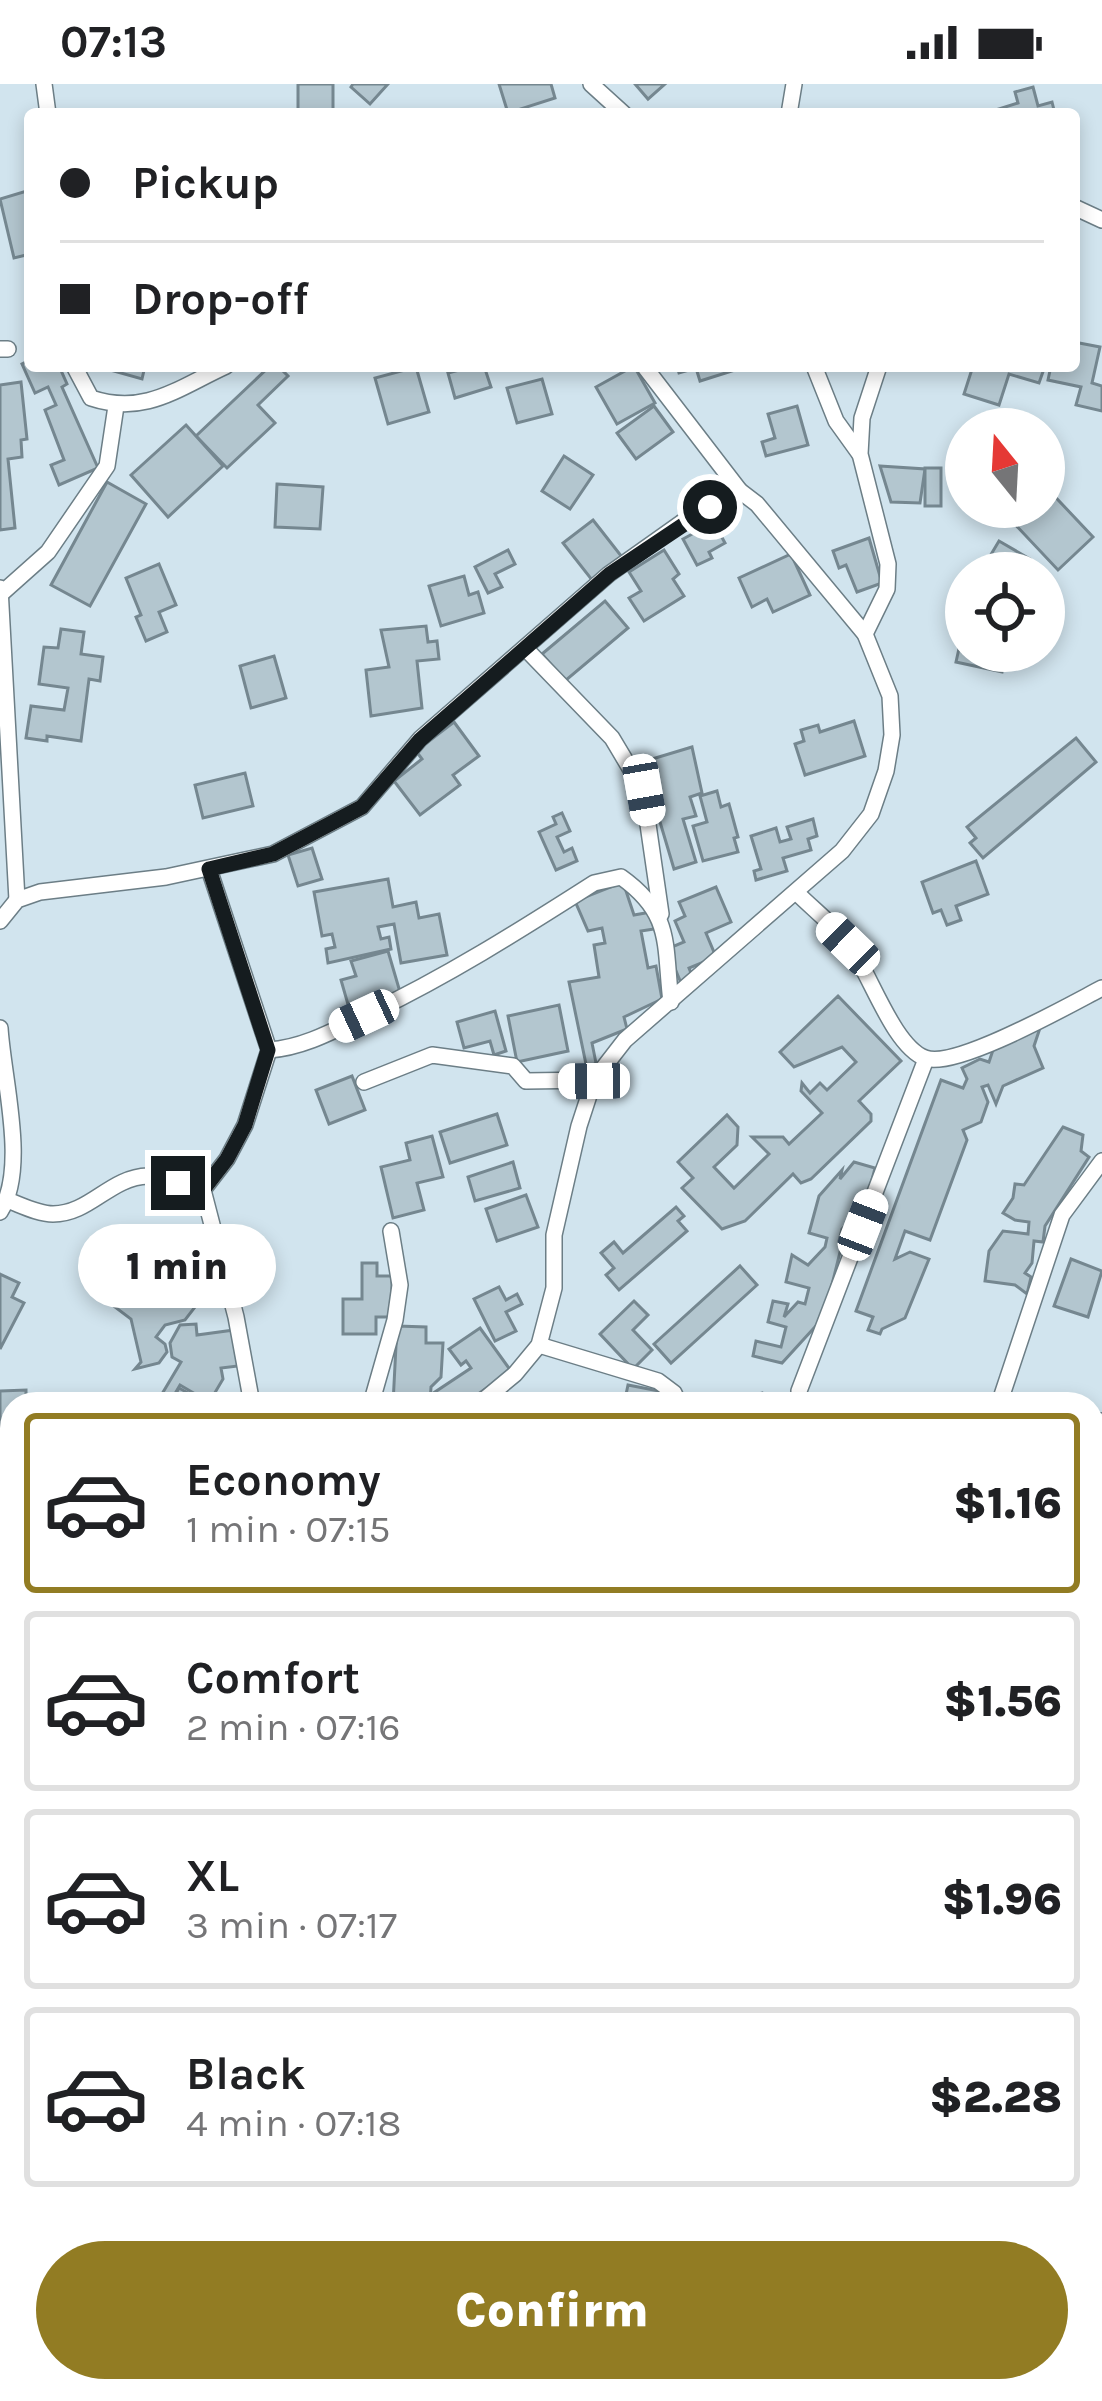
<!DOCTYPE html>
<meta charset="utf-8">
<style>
:root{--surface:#fff;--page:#f2f2f2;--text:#202124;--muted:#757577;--line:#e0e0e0;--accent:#927c23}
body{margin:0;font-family:Karla,sans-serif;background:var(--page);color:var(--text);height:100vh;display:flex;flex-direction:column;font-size:45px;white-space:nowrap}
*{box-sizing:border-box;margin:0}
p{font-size:39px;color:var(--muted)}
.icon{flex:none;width:66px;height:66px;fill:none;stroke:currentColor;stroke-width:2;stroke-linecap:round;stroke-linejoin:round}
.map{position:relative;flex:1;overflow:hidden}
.drawer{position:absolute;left:0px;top:1308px;width:1104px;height:1011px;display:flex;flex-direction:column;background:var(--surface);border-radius:36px 36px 0 0;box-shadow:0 6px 18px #0003}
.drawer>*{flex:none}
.hud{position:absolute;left:24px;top:24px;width:1056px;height:264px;border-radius:12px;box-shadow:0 6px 18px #0003;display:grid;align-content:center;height:264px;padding:0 36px;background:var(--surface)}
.needle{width:78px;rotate:342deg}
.tools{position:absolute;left:945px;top:324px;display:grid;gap:24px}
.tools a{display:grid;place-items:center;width:120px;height:120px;border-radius:50%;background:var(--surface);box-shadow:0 6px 18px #0003;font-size:60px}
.end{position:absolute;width:54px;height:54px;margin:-27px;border:15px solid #151c1f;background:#fff;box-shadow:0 0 0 6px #fff}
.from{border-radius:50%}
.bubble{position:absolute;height:84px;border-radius:42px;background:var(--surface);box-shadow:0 6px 18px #0003;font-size:39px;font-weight:800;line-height:84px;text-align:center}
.car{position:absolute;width:36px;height:72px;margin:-36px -18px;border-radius:15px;box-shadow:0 0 9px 3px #0007;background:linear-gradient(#fff 24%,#345 0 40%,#fff 0 76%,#345 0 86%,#fff 0)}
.hud b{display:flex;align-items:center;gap:42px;height:114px;font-size:45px}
.hud b+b{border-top:3px solid var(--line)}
.hud i{width:30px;height:30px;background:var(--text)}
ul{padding:21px 0 0;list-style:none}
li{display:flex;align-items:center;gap:36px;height:180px;margin:0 24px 18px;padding:0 12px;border:6px solid var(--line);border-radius:12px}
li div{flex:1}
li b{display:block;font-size:45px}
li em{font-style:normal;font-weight:800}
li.on{border-color:var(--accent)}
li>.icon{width:108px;height:108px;stroke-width:1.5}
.primary-button{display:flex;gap:24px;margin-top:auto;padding:24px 36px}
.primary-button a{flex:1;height:138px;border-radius:72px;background:var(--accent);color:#fff;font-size:48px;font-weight:800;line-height:138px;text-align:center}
.status{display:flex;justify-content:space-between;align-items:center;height:84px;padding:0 60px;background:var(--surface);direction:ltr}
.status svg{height:33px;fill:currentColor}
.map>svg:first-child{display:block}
.building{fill:#b3c6cf;stroke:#758790;stroke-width:3}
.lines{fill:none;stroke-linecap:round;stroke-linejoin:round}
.minor-casing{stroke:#6c7e86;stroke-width:18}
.minor{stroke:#fff;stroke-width:15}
.rail{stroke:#647076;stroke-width:6;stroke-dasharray:15 15;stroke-linecap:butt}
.route{stroke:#151c1f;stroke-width:15}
</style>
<div class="status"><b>07:13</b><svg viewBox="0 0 49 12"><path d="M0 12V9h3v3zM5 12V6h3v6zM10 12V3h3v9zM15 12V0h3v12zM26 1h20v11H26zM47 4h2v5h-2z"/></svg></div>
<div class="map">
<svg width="1102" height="2317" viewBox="0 0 1102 2317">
<rect width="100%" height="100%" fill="#d1e4ee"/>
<g class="building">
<rect x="298" y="0" width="35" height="30"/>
<path d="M 353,0 L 388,0 L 370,20 L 351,3 Z"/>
<path d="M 499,0 L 551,0 L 555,14 L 508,29 Z"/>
<path d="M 635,0 L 665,0 L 648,15 Z"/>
<path d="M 1033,3 L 1038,22 L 1052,18 L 1055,30 L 983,30 L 1018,19 L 1015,8 Z"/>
<path d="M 30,106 L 30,170 L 14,174 L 0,115 Z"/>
<path d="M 1074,258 L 1100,263 L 1092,299 L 1102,302 L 1102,327 L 1076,321 L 1081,303 L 1048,296 L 1051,282 L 1074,282 Z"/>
<path d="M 30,276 L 30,282 L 59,282 L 67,300 L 62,303 L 98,384 L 59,401 L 51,381 L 64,376 L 45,326 L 56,321 L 48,303 L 35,309 L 22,280 Z"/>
<path d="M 96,282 L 145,282 L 142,295 Z"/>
<path d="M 270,282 L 278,282 L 288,292 L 258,321 L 275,339 L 227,384 L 196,352 Z"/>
<path d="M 474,282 L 484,282 L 491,303 L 455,314 L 448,289 Z"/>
<path d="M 634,282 L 655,319 L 617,340 L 596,303 Z"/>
<path d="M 677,282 L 731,282 L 732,287 L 700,297 L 696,284 L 679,289 Z"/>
<path d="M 973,282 L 1045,282 L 1039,299 L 1009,290 L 999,321 L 964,310 Z"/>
<path d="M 416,283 L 429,328 L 388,340 L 375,294 Z"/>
<path d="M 542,295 L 552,330 L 517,339 L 507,304 Z"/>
<path d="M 21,298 L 27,355 L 21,356 L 22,373 L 8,375 L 15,444 L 0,446 L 0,301 Z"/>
<path d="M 654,322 L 673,348 L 636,375 L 617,349 Z"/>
<path d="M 797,322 L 808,361 L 766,372 L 762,358 L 775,354 L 768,330 Z"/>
<path d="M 186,341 L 223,382 L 168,433 L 131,391 Z"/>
<path d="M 564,372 L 593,391 L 570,425 L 542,407 Z"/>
<path d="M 880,382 L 925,385 L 920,419 L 891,418 Z"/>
<rect x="925" y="384" width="16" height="38"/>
<path d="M 107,398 L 146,420 L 90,522 L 51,501 Z"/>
<path d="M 277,400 L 323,403 L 320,445 L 275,443 Z"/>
<path d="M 1044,401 L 1093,453 L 1058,486 L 1009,434 L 1021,423 L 1044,423 Z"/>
<path d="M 593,436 L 622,473 L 592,496 L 563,459 Z"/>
<path d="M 707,442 L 712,452 L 719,448 L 725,459 L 709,468 L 712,474 L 697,481 L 683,455 Z"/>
<path d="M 869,454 L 882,499 L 857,508 L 846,481 L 839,484 L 833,467 Z"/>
<path d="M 999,457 L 1030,475 L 1022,489 L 980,489 Z"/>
<path d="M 508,466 L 515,480 L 495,490 L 502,503 L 488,509 L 475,483 Z"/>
<path d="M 664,466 L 679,490 L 673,495 L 684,512 L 644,537 L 629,514 L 641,507 L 629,488 Z"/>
<path d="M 791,470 L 810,511 L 773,528 L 767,515 L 752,523 L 739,494 Z"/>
<path d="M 159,480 L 176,521 L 159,528 L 167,548 L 146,557 L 136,533 L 141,531 L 126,494 Z"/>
<path d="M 464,492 L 469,511 L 478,508 L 484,529 L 441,542 L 429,502 Z"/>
<path d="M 605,517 L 628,544 L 565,597 L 542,570 Z"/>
<path d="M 426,542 L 428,558 L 437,557 L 439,575 L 417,577 L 422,624 L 371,632 L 366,586 L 389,583 L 381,546 Z"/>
<path d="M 61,545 L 84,548 L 81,570 L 103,573 L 100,597 L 89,595 L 81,657 L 47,652 L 47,657 L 26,654 L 31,622 L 64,626 L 68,604 L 39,600 L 44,563 L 58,564 Z"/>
<path d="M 962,551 L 966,552 L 966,567 L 1001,567 L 1000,573 L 1004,574 L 1002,588 L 956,578 Z"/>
<path d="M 274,572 L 286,614 L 251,624 L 240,582 Z"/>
<path d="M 854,637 L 865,672 L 805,691 L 795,660 L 804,657 L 801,646 L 818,641 L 820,648 Z"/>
<path d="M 454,638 L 479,672 L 453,691 L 460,701 L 420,731 L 394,697 L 422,675 L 416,667 Z"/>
<path d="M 1076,654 L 1096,678 L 983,774 L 970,759 L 976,754 L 967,743 Z"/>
<path d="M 692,663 L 702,709 L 690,713 L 696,732 L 683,735 L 696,778 L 674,785 L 649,701 L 659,698 L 652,675 Z"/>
<path d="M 245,689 L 253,722 L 203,734 L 195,701 Z"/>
<path d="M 717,707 L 721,723 L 729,720 L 738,753 L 734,754 L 738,768 L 703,777 L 693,742 L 707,738 L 700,712 Z"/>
<path d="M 562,729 L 570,747 L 557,753 L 564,768 L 572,764 L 577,777 L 556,786 L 539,748 L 556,740 L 553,733 Z"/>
<path d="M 813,735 L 817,752 L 808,755 L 811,766 L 783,774 L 787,787 L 756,796 L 754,787 L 761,785 L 751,752 L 776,744 L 780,758 L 791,755 L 787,743 Z"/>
<path d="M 312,764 L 322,795 L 298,802 L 288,771 Z"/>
<path d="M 976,777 L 988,810 L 956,822 L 961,836 L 947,841 L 941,826 L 933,829 L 922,798 Z"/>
<path d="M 388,795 L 393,823 L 416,818 L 419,834 L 439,830 L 447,871 L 401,879 L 394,840 L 378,843 L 381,855 L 389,853 L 391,865 L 328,879 L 326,865 L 335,863 L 332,850 L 322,852 L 314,808 Z"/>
<path d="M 623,798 L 634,831 L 651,828 L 654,845 L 641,847 L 648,884 L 656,882 L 662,915 L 624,933 L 627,945 L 592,959 L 596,979 L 587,985 L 569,898 L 599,893 L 594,861 L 605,859 L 602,844 L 588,847 L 575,817 Z"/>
<path d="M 716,803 L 731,838 L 706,849 L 716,873 L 689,884 L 693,894 L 681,899 L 667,865 L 684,858 L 675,837 L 685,832 L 679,818 Z"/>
<path d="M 388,867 L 400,908 L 377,915 L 379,923 L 351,931 L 341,896 L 356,892 L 351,877 Z"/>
<path d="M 838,912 L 901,977 L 859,1017 L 871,1030 L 871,1037 L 811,1095 L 801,1099 L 793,1090 L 745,1137 L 722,1145 L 682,1104 L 693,1094 L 678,1078 L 727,1031 L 738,1043 L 737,1061 L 714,1083 L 734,1104 L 769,1070 L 752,1053 L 783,1053 L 789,1060 L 822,1029 L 801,1007 L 802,999 L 810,1009 L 820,999 L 827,1006 L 856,978 L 842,963 L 794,983 L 780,968 Z"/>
<path d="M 559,921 L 568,967 L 517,978 L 508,932 Z"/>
<path d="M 495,927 L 506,967 L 494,971 L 490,957 L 464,964 L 457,938 Z"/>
<path d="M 1040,944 L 1034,962 L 1043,984 L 1003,1002 L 996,1020 L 988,1001 L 982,1003 L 988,1018 L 981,1038 L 963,1046 L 967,1056 L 930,1156 L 905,1147 L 895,1175 L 910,1168 L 929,1175 L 905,1234 L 882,1245 L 880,1250 L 868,1246 L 873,1233 L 856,1227 L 941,996 L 963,1004 L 967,995 L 962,984 L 980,975 L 989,978 L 993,966 Z"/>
<path d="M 352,992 L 365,1026 L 329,1040 L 316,1006 Z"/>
<path d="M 497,1030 L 507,1061 L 450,1079 L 440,1048 Z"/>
<path d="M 1063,1043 L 1083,1051 L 1081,1067 L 1089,1073 L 1045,1142 L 1043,1158 L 1034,1157 L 1032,1179 L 1025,1189 L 1031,1193 L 1027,1210 L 1015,1201 L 985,1197 L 989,1167 L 1003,1147 L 1028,1150 L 1029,1138 L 1015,1136 L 1003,1129 L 1013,1114 L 1015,1100 L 1024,1101 Z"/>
<path d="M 432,1052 L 443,1093 L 417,1099 L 424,1126 L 393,1134 L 381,1083 L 410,1076 L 406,1059 Z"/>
<path d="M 513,1078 L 520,1104 L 475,1117 L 468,1093 Z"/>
<path d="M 854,1078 L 875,1084 L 865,1123 L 842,1145 L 839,1157 L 842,1160 L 824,1233 L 782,1279 L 753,1272 L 756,1257 L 781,1263 L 786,1243 L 768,1238 L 773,1217 L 788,1220 L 784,1233 L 798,1218 L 805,1220 L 809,1204 L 786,1198 L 792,1171 L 808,1181 L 825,1163 L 827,1154 L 809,1149 L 819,1112 L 842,1086 L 840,1095 Z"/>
<path d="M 526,1111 L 538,1143 L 497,1157 L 486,1125 Z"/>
<path d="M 676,1123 L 684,1132 L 678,1137 L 687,1147 L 619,1206 L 606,1191 L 614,1184 L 601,1169 L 614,1158 L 623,1169 Z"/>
<path d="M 136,1171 L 151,1183 L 141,1196 L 158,1192 L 170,1201 L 177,1192 L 187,1200 L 198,1197 L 202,1214 L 185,1236 L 165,1241 L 156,1253 L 165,1260 L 167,1268 L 159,1279 L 135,1285 L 141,1278 L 131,1235 L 111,1220 L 120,1208 L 112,1202 Z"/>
<path d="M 1071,1175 L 1102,1187 L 1088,1233 L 1054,1222 Z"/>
<path d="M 362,1179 L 377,1179 L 377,1192 L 392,1192 L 392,1233 L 376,1233 L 376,1250 L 343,1250 L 343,1215 L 362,1215 Z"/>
<path d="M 740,1182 L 757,1201 L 671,1279 L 654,1260 Z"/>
<path d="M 0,1190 L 19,1199 L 12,1213 L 24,1219 L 0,1265 Z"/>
<path d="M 499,1203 L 506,1216 L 517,1210 L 522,1220 L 506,1228 L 516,1247 L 495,1257 L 474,1215 Z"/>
<path d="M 634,1217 L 648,1231 L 633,1246 L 652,1266 L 633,1285 L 600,1250 Z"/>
<path d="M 196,1240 L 197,1251 L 234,1246 L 238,1282 L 221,1284 L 223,1295 L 213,1312 L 202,1314 L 180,1301 L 169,1320 L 156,1320 L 181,1278 L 172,1273 L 170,1259 L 180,1241 Z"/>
<path d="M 397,1242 L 426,1243 L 426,1259 L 443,1259 L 441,1293 L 431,1303 L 430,1320 L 393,1320 Z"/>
<path d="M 480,1244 L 511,1287 L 464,1320 L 439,1320 L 432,1310 L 471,1284 L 466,1277 L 461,1281 L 449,1265 Z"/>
<path d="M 628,1301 L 659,1307 L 656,1320 L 624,1320 Z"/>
<path d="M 179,1304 L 208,1320 L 170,1320 Z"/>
<path d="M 26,1306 L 26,1320 L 12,1320 L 12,1340 L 6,1340 L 6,1360 L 0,1360 L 0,1307 Z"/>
<path d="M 762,1309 L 765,1320 L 721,1320 Z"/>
<path d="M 0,1984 L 12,1986 L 12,2043 L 0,2042 Z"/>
<rect x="0" y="2075" width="12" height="83"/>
<path d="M 12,2186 L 12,2225 L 7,2226 L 1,2188 Z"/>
<path d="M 20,2307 L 59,2307 L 58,2317 L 19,2317 Z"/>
</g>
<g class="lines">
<g class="minor-casing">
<g id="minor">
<path d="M 44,0 L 48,30"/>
<path d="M 591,0 L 624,30"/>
<path d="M 789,30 L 794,0"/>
<path d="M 1074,123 L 1102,136"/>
<path d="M 0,265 L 8,265"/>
<path d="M 74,282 L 91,314 C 145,332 178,304 226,282"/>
<path d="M 814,282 L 836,337 L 859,369"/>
<path d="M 0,504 L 17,816"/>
<path d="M 2,509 L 48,468 L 107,382 L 116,322"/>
<path d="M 865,550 L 887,505 L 888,480 L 860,370 L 862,334 L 879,282"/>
<path d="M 525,564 L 612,654 L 643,706 L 661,830"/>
<path d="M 797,809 C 814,826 835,842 849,861 C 870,889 893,962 925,974 C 955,986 1071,920 1102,904"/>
<path d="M 0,837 L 17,816 L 40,808 L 166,793 L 273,770 L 362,723 L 420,655 L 609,490 L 681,439 L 740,407"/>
<path d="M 0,944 C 3,995 28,1084 0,1128"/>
<path d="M 269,966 C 303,964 335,946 366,931 C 446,893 519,847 594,799 L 621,793 C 673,830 664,860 671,918"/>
<path d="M 364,998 L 432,971 L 513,982 L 526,997 L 594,996"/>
<path d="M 203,1106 L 227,1075 L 245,1041 L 269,966 L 209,785"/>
<path d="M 203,1106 L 236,1233 L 252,1320"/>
<path d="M 7,1116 C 21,1121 38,1130 53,1130 C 90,1130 110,1093 148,1092 C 165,1091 186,1101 203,1106"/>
<path d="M 539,1261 L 658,1297 L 674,1309 L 679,1320"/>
<path d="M 799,1307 L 926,975"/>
<path d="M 371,1320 L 395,1236 L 400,1201 L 391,1147"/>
<path d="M 479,1320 L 515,1290 L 539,1261 L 554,1204 L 554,1151 L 579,1042 L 594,996 L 625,956 L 842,767 L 871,730 L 886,687 L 892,651 L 890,612 L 865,550 L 757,420 L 740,407 L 644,282"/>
<path d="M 999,1320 L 1062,1131 L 1102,1077"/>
<path d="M 1092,1354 L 1102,1337"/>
<path d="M 0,1704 L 12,1699"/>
<path d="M 0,2066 L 12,2068"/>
<path d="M 1092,2218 L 1102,2207"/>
<path d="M 0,2247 L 10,2248"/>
<path d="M 999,2317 L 1008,2307"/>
</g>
</g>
<use href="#minor" class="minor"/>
<g class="rail">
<path d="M 1092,1756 L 1102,1745"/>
<path d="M 1092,1783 L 1102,1772"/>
<path d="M 501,2317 L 518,2307"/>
<path d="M 538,2317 L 552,2307"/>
</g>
</g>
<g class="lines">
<path class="route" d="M 178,1099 L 203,1106 L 227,1075 L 245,1041 L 268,966 L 209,785 L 273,770 L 362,723 L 420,656 L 610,490 L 710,423"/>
</g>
</svg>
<div class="tools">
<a><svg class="needle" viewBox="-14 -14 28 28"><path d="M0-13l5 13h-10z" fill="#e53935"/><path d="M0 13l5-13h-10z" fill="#757577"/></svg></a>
<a><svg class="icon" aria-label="locate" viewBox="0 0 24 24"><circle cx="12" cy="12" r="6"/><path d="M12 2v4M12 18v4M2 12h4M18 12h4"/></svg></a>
</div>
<i class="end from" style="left:710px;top:423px"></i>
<i class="end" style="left:178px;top:1099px"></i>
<div class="bubble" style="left:78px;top:1140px;width:198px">1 min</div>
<i class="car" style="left:644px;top:706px;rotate:170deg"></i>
<i class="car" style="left:848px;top:860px;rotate:314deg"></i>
<i class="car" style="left:364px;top:932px;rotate:245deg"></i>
<i class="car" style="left:594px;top:997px;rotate:269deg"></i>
<i class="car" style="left:863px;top:1141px;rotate:21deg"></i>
<div class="hud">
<b><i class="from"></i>Pickup</b>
<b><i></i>Drop-off</b>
</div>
<section class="drawer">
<ul>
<li class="on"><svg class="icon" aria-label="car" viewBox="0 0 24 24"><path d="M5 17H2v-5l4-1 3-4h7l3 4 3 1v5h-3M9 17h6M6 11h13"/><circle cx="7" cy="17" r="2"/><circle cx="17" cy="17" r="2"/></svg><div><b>Economy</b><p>1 min · 07:15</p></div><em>$1.16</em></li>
<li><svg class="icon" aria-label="car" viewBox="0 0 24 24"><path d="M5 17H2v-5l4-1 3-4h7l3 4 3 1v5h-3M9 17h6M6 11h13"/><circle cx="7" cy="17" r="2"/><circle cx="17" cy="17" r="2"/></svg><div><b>Comfort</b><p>2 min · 07:16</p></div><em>$1.56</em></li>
<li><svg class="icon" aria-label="car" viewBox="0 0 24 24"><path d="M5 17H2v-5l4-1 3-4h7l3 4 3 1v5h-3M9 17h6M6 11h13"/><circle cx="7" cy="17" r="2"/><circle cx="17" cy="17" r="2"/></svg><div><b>XL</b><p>3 min · 07:17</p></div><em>$1.96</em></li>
<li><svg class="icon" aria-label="car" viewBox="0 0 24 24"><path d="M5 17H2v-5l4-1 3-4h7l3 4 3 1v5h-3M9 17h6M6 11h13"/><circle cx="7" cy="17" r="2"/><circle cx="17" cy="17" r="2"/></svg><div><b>Black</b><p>4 min · 07:18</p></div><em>$2.28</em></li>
</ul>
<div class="primary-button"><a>Confirm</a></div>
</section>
</div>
